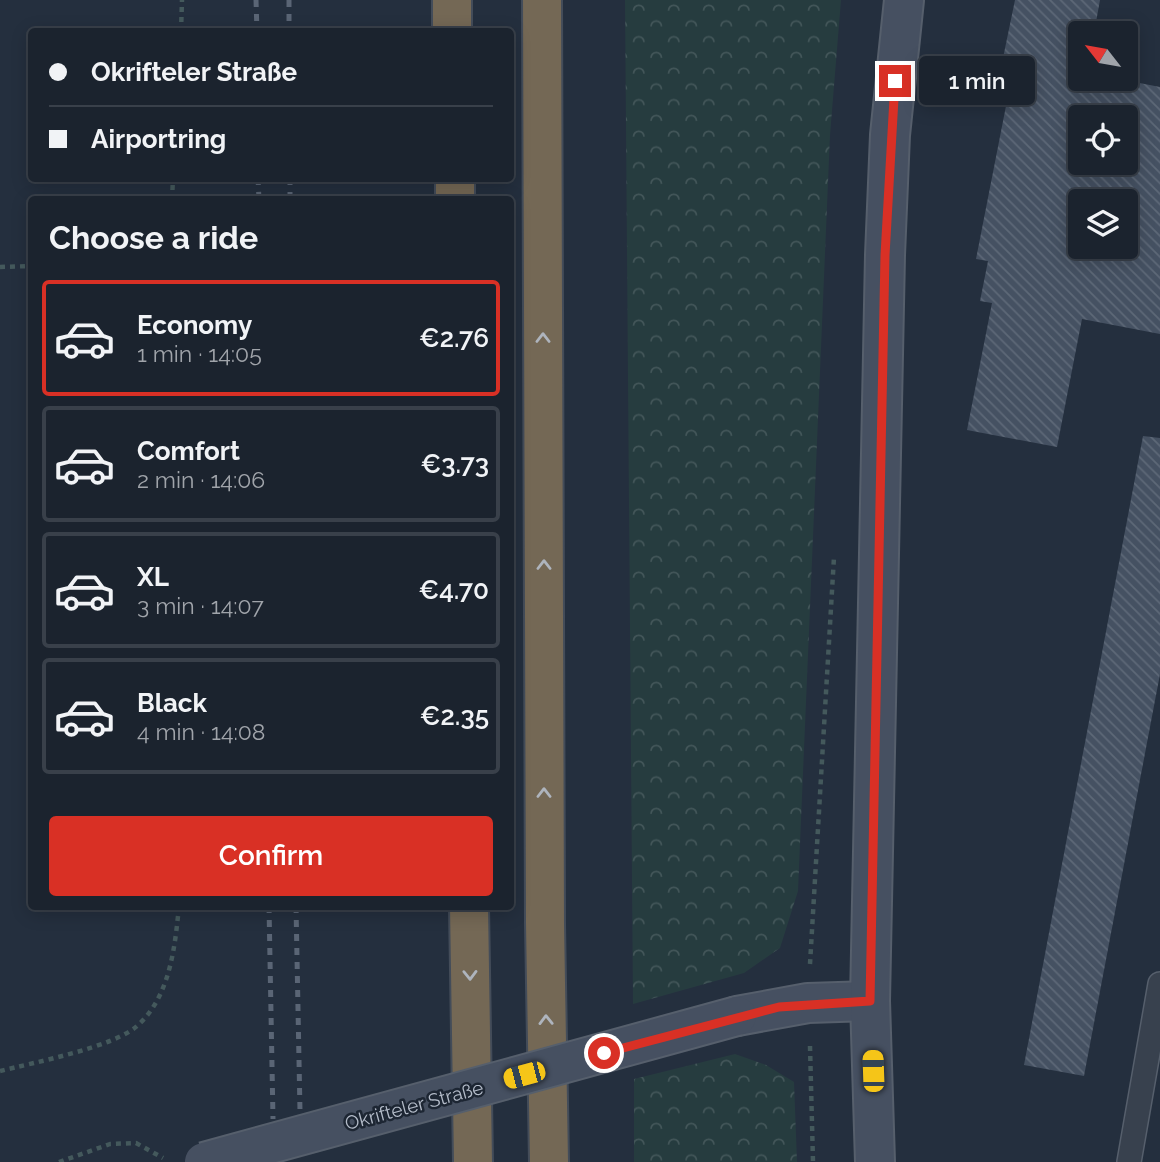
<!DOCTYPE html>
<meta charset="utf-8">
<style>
:root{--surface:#1b232e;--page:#282f3a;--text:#f1f3f6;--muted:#a0a4aa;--line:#39404a;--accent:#d93025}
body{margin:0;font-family:Raleway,sans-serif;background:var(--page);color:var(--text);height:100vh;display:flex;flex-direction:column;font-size:26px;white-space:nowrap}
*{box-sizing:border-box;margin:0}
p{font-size:23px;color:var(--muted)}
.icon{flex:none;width:38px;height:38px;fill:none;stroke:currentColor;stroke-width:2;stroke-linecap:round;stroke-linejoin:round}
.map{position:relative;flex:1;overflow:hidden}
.sheet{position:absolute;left:28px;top:196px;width:486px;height:714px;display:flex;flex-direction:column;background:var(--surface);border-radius:7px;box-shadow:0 4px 18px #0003,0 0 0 2px var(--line)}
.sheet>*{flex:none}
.top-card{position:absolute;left:28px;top:28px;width:486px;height:154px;border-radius:7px;box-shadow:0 4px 18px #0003,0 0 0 2px var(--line);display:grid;align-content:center;height:154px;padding:0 21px;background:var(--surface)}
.needle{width:46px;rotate:301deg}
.fabs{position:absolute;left:1068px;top:21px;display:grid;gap:14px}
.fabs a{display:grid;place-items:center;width:70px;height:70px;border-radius:7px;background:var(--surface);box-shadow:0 4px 18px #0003,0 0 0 2px var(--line);font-size:35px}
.end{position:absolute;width:32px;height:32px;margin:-16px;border:9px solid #d93025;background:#fff;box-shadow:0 0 0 4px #fff}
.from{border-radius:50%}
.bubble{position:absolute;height:49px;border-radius:7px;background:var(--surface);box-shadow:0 4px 18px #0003,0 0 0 2px var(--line);font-size:23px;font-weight:600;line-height:49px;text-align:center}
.car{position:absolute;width:21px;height:42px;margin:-21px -10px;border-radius:9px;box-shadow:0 0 5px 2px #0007;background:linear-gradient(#f5c518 24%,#345 0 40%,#f5c518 0 76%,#345 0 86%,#f5c518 0)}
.top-card b{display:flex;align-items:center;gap:24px;height:66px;font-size:26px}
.top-card b+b{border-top:2px solid var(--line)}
.top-card i{width:18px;height:18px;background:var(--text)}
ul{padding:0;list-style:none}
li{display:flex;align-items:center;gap:21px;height:116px;margin:0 14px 10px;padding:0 7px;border:4px solid var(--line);border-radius:7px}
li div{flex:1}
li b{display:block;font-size:26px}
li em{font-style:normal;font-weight:600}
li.on{border-color:var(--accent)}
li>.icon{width:63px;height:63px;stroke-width:1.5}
h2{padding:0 21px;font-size:32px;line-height:84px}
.cta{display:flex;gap:14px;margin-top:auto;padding:14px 21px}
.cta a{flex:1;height:80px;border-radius:7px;background:var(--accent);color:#fff;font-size:28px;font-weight:600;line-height:80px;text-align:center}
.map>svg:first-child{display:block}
.forest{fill:url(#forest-crowns)}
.building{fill:url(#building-back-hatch);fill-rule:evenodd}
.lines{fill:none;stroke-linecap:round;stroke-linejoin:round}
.lane-casing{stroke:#565f6c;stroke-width:26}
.secondary-casing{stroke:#565f6c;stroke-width:42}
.highway-casing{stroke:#434c59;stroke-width:42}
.path{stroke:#44595c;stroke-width:4.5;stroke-dasharray:5 5;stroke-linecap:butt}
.lane{stroke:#38414e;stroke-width:23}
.secondary{stroke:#465061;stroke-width:38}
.highway{stroke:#746855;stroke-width:38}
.rail{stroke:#5a6575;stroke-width:5;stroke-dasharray:7 7;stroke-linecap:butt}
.secondary-bridge-casing{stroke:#565f6c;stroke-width:42;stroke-linecap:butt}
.secondary-bridge{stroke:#465061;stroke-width:38}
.oneway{stroke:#aeb4bd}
.route{stroke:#d93025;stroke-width:9}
.labels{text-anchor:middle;stroke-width:5;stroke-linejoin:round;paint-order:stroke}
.street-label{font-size:19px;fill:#b4bcc9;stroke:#1d2633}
</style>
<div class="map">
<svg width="1160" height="1162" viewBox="0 0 1160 1162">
<defs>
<pattern id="forest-crowns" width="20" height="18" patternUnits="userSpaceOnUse" patternTransform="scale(1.75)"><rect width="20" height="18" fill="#263c3f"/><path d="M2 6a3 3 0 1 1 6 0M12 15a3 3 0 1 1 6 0" fill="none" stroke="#435659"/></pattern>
<pattern id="building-back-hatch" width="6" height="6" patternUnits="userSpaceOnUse" patternTransform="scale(1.75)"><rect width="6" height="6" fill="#455162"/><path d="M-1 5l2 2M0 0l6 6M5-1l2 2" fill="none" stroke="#5d6877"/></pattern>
</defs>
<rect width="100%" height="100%" fill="#242f3e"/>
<g class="forest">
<path d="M 625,0 L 841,0 L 830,135 L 798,891 L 780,948 L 744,973 L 633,1004 Z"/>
<path d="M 735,1054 L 766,1065 L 794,1082 L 797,1162 L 634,1162 L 634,1079 Z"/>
</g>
<g class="building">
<path d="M 1015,0 L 1100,0 L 1094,33 L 1080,33 L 1080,79 L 1119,79 L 1160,87 L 1160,334 L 1082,319 L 1057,447 L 967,430 L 992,303 L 980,301 L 988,261 L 976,259 L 1015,60 L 1003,58 ZM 1080,117 L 1125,117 L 1125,163 L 1080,163 ZM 1080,201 L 1125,201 L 1125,247 L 1080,247 Z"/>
<path d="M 1143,436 L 1160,438 L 1160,674 L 1084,1076 L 1024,1065 Z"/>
</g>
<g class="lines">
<g class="lane-casing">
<path id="lane" d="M 1129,1162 L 1160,984"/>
</g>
<g class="secondary-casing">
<g id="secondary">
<path d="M 737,1016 L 808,1003 L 870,1001"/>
<path d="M 875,1162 L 870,1001 L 885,255 L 890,135 L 904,0"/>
</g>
</g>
<g class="highway-casing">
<g id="highway">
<path d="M 452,0 L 452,32"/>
<path d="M 542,0 L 545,923 L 549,1162"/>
<path d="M 455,178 L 455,200"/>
<path d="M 469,906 L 473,1162"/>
</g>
</g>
<g class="path">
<path d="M 181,32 L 182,0"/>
<path d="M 172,200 L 173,178"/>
<path d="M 0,267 L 32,266"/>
<path d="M 810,964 L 834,557"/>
<path d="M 810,1046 L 813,1162"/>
<path d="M 0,1071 C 32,1063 114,1047 137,1026 C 170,997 175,947 179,906"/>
<path d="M 59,1162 L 110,1144 L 136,1143 L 163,1158"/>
</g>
<use href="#lane" class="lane"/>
<use href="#secondary" class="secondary"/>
<use href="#highway" class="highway"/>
<g class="rail">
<path d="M 256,0 L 257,32"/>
<path d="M 289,0 L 289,32"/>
<path d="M 258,178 L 259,200"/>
<path d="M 290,178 L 290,200"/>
<path d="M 269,906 L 273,1119"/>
<path d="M 296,906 L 300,1111"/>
</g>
<g class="secondary-bridge-casing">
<path id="secondary-bridge" d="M 204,1162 L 737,1016"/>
</g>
<use href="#secondary-bridge" class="secondary-bridge"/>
</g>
<defs><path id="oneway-chevron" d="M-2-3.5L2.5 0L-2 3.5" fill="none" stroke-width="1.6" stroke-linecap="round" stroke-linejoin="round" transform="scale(1.75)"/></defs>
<g class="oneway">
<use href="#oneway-chevron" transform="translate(543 338) rotate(-90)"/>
<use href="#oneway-chevron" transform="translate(544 565) rotate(-90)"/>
<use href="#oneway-chevron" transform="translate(544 793) rotate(-90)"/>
<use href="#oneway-chevron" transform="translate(470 975) rotate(89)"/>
<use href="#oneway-chevron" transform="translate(546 1020) rotate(-91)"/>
</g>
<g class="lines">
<path class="route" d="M 604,1053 L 779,1007 L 870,1001 L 885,255 L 895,81"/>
</g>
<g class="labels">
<g class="street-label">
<text transform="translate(414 1105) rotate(-15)" y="7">Okrifteler Straße</text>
</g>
</g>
</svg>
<div class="fabs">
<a><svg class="needle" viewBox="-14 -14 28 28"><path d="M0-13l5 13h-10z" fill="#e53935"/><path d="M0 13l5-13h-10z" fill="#a0a4aa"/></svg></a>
<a><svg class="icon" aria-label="locate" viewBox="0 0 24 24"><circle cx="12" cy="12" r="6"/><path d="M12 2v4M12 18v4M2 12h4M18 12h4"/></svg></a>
<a><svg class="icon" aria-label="layers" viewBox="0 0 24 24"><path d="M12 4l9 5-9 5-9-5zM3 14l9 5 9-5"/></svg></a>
</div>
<i class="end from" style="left:604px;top:1053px"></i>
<i class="end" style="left:895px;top:81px"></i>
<div class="bubble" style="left:919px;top:56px;width:116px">1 min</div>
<i class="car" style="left:873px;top:1071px;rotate:358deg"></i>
<i class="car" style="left:524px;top:1075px;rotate:255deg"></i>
<div class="top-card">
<b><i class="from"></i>Okrifteler Straße</b>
<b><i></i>Airportring</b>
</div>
<section class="sheet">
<h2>Choose a ride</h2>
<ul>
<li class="on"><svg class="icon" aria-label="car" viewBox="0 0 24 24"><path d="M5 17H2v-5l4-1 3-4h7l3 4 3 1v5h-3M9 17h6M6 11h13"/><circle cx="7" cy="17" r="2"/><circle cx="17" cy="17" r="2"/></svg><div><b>Economy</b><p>1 min · 14:05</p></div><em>€2.76</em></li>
<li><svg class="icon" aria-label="car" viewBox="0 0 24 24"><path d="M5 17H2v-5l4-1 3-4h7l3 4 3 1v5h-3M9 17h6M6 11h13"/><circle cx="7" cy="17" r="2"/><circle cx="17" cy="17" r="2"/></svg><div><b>Comfort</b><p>2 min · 14:06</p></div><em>€3.73</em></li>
<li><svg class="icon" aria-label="car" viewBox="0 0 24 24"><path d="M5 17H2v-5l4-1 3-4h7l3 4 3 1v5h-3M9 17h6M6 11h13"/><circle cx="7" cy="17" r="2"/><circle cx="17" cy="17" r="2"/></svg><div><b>XL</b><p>3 min · 14:07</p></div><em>€4.70</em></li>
<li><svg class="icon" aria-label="car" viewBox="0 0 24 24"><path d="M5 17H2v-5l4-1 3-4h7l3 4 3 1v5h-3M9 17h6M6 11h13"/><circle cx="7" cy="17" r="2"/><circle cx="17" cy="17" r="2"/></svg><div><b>Black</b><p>4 min · 14:08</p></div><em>€2.35</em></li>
</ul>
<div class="cta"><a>Confirm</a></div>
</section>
</div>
